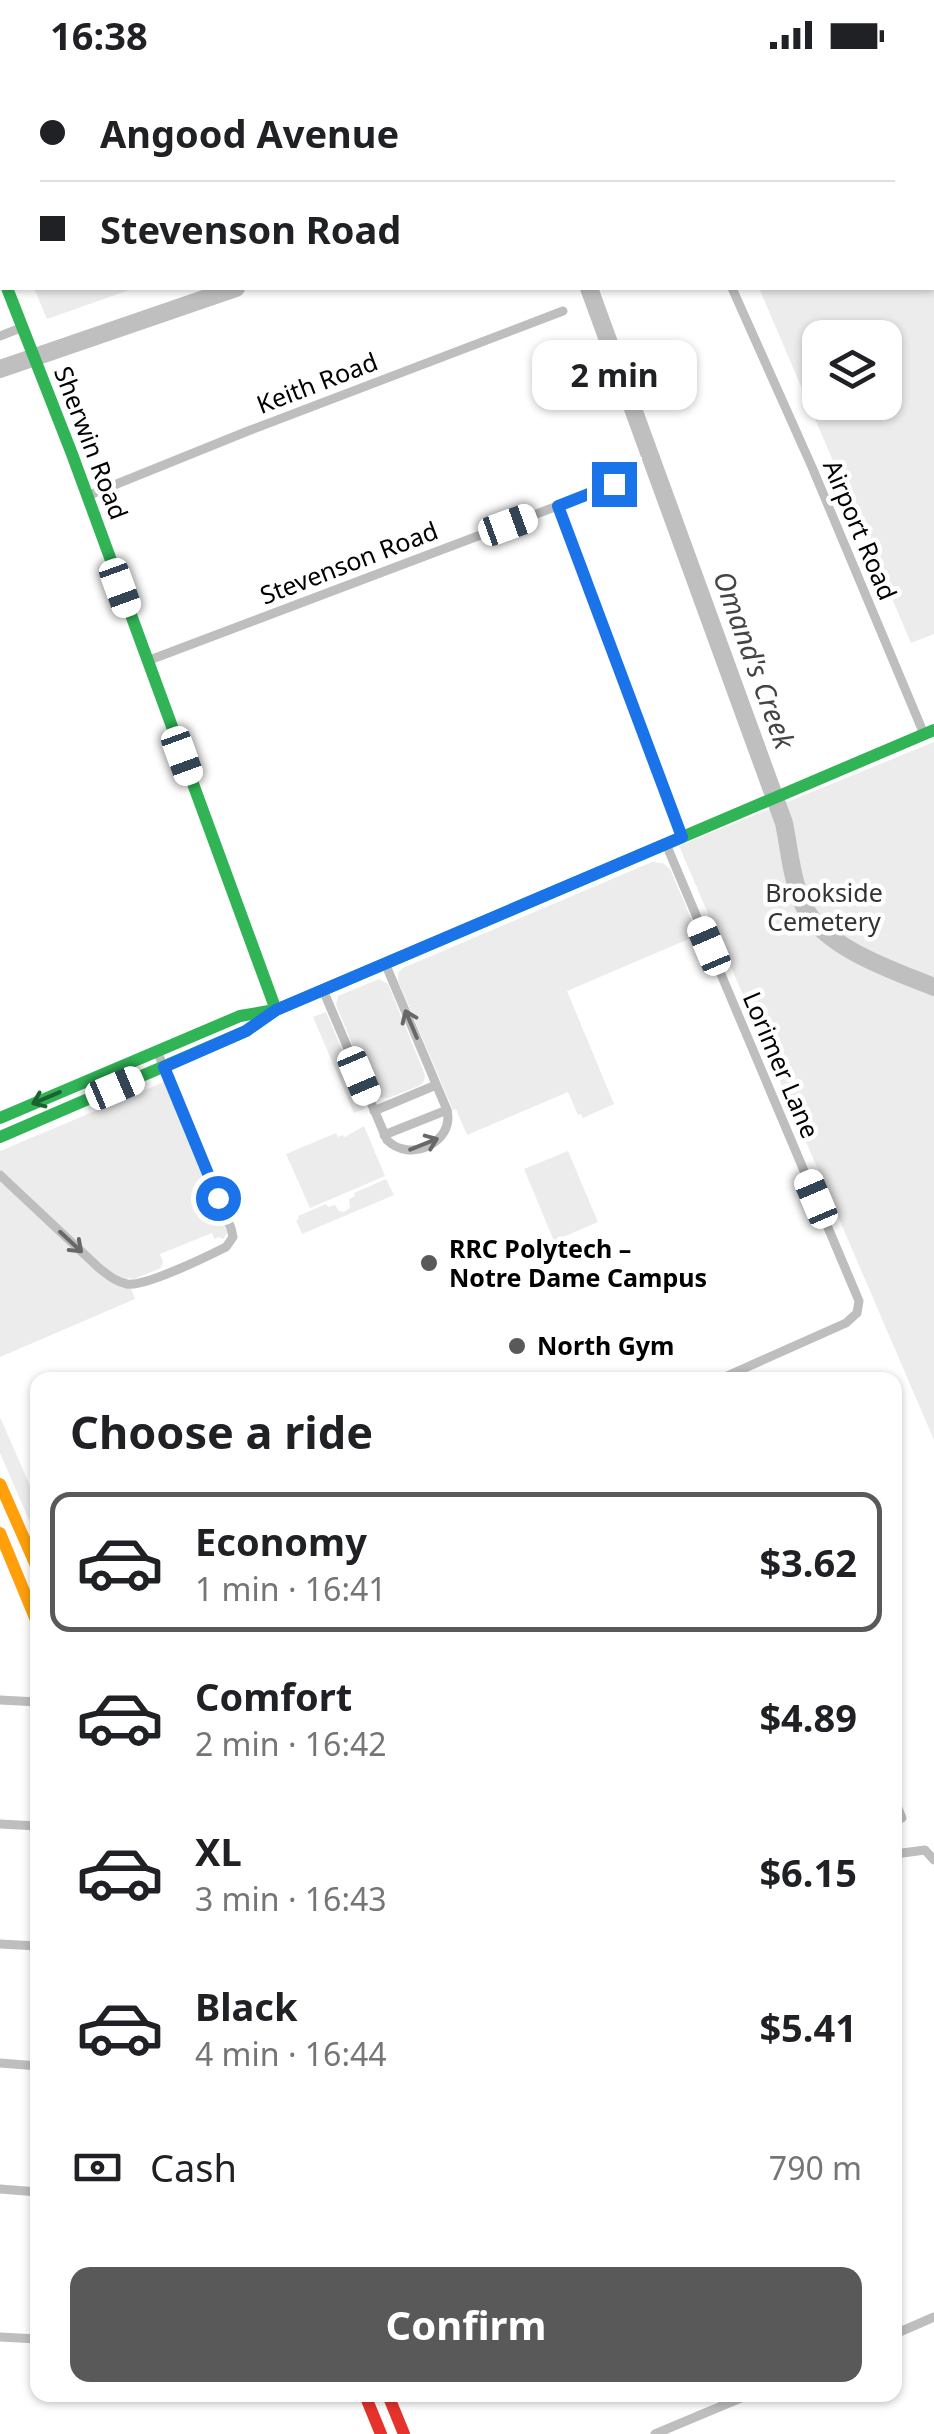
<!DOCTYPE html>
<meta charset="utf-8">
<style>
:root{--surface:#fff;--page:#f6f6f6;--text:#202124;--muted:#757577;--line:#e0e0e0;--accent:#595959}
body{margin:0;font-family:"Noto Sans",sans-serif;background:var(--page);color:var(--text);height:100vh;display:flex;flex-direction:column;font-size:38px;white-space:nowrap}
*{box-sizing:border-box;margin:0}
p{font-size:32px;color:var(--muted)}
.icon{flex:none;width:55px;height:55px;fill:none;stroke:currentColor;stroke-width:2;stroke-linecap:round;stroke-linejoin:round}
.map{position:relative;flex:1;overflow:hidden}
.panel{position:absolute;left:30px;top:1302px;width:872px;height:1030px;display:flex;flex-direction:column;background:var(--surface);border-radius:20px;box-shadow:0 2px 8px #0004}
.panel>*{flex:none}
.guide{position:absolute;left:0px;top:0px;width:935px;height:220px;box-shadow:0 2px 8px #0004;display:grid;align-content:center;height:220px;padding:0 40px;background:var(--surface)}
.controls{position:absolute;left:802px;top:250px;display:grid;gap:20px}
.controls a{display:grid;place-items:center;width:100px;height:100px;border-radius:20px;background:var(--surface);box-shadow:0 2px 8px #0004;font-size:50px}
.end{position:absolute;width:45px;height:45px;margin:-22px;border:12px solid #1a73e8;background:#fff;box-shadow:0 0 0 5px #fff}
.from{border-radius:50%}
.bubble{position:absolute;height:70px;border-radius:20px;background:var(--surface);box-shadow:0 2px 8px #0004;font-size:32px;font-weight:700;line-height:70px;text-align:center}
.car{position:absolute;width:30px;height:60px;margin:-30px -15px;border-radius:12px;box-shadow:0 0 8px 2px #0007;background:linear-gradient(#fff 24%,#345 0 40%,#fff 0 76%,#345 0 86%,#fff 0)}
.guide b{display:flex;align-items:center;gap:35px;height:95px;font-size:38px}
.guide b+b{border-top:2px solid var(--line)}
.guide i{width:25px;height:25px;background:var(--text)}
ul{padding:0;list-style:none}
li{display:flex;align-items:center;gap:30px;height:140px;margin:0 20px 15px;padding:0 20px;border:5px solid transparent;border-radius:20px}
li div{flex:1}
li b{display:block;font-size:38px}
li em{font-style:normal;font-weight:700}
li.on{border-color:var(--accent)}
li>.icon{width:90px;height:90px;stroke-width:1.5}
h2{padding:0 40px;font-size:45px;line-height:120px}
.pay{display:flex;align-items:center;gap:25px;height:110px;padding:0 40px;font-size:38px}
.pay p{margin-inline-start:auto}
.action{display:flex;gap:20px;margin-top:auto;padding:20px 40px}
.action a{flex:1;height:115px;border-radius:20px;background:var(--accent);color:#fff;font-size:40px;font-weight:700;line-height:115px;text-align:center}
.status{display:flex;justify-content:space-between;align-items:center;height:70px;padding:0 50px;background:var(--surface);direction:ltr}
.status svg{height:28px;fill:currentColor}
.map>svg:first-child{display:block}
.green{fill:#ececec;fill-rule:evenodd}
.lines{fill:none;stroke-linecap:round;stroke-linejoin:round}
.stream{stroke:#bfbfbf;stroke-width:2.5}
.river{stroke:#bfbfbf;stroke-width:18}
.street{stroke:#bebebe;stroke-width:9}
.fast{stroke:#30b455;stroke-width:12}
.slow{stroke:#ff9f0a;stroke-width:12}
.jam{stroke:#e5322d;stroke-width:12}
.oneway{stroke:#686868}
.oneway2{stroke:#1a632f}
.route{stroke:#1a73e8;stroke-width:12}
.poi-dot{fill:#595959;stroke:#fff;stroke-width:4}
.labels{text-anchor:middle;stroke-width:9;stroke-linejoin:round;paint-order:stroke}
.street-label{font-size:25px;fill:#000;stroke:#fff}
.park-label{font-size:25px;fill:#333;stroke:#fff}
.poi-label{font-size:25px;font-weight:bold;fill:#000;stroke:#fff;text-anchor:start}
.water-label{font-size:28px;font-style:italic;fill:#444;stroke:#fff}
</style>
<div class="status"><b>16:38</b><svg viewBox="0 0 49 12"><path d="M0 12V9h3v3zM5 12V6h3v6zM10 12V3h3v9zM15 12V0h3v12zM26 1h20v11H26zM47 4h2v5h-2z"/></svg></div>
<div class="map">
<svg width="934" height="2364" viewBox="0 0 934 2364">
<rect width="100%" height="100%" fill="#fff"/>
<g class="green">
<path d="M 0,0 L 934,0 L 934,564 L 911,573 L 759,218 L 932,218 L 932,2 L 2,2 L 2,135 L 0,128 ZM 820,268 L 885,268 L 885,332 L 820,332 Z"/>
<path d="M 34,218 L 135,218 L 47,249 Z"/>
<path d="M 934,672 L 934,1370 L 679,776 Z"/>
<path d="M 652,792 L 663,793 L 670,799 L 698,865 L 567,921 L 614,1034 L 583,1048 L 581,1044 L 578,1045 L 568,1022 L 467,1065 L 456,1039 L 453,1040 L 398,911 L 398,903 L 403,898 Z"/>
<path d="M 379,909 L 388,914 L 425,1005 L 424,1011 L 419,1016 L 388,1028 L 379,1027 L 370,1017 L 336,935 L 338,926 Z"/>
<path d="M 326,942 L 365,1034 L 364,1039 L 354,1043 L 313,947 Z"/>
<path d="M 164,1012 L 228,1162 L 223,1169 L 219,1167 L 214,1169 L 212,1163 L 160,1184 L 163,1192 L 161,1198 L 134,1209 L 127,1208 L 135,1229 L 0,1287 L 0,1081 Z"/>
<path d="M 364,1056 L 385,1106 L 310,1138 L 286,1084 L 336,1063 L 338,1067 L 343,1065 L 345,1067 Z"/>
<path d="M 568,1081 L 598,1152 L 554,1171 L 524,1099 Z"/>
<path d="M 386,1109 L 394,1125 L 302,1164 L 296,1150 L 299,1149 L 298,1146 L 326,1134 L 328,1137 L 335,1135 L 339,1141 L 344,1142 L 350,1138 L 349,1129 L 355,1126 L 354,1123 Z"/>
<path d="M 0,1347 L 37,1432 L 36,1466 L 0,1383 Z"/>
</g>
<g class="lines">
<path class="stream" d="M 548,2 L 549,0"/>
<g class="river">
<path d="M 589,218 L 784,753 C 790,782 792,818 808,843 C 831,880 895,901 934,917"/>
<path d="M 0,299 L 236,218"/>
</g>
<g class="street">
<path d="M 0,198 L 2,205"/>
<path d="M 732,218 L 812,397 L 924,664"/>
<path d="M 0,266 L 23,257"/>
<path d="M 87,426 L 248,361 L 563,241"/>
<path d="M 558,436 L 683,767"/>
<path d="M 147,591 L 621,412"/>
<path d="M 666,774 L 859,1231 L 857,1243 L 846,1253 L 718,1310"/>
<path d="M 323,920 L 387,1070 C 409,1093 455,1073 447,1040 L 385,893"/>
<path d="M 374,1041 L 436,1015"/>
<path d="M 384,1065 L 447,1040"/>
<path d="M 0,1105 L 99,1198 C 108,1205 116,1212 127,1214 C 145,1217 208,1186 226,1177 L 233,1167 L 231,1158 L 157,981"/>
<path d="M 0,1630 L 38,1632"/>
<path d="M 895,1731 L 902,1748"/>
<path d="M 0,1754 L 38,1756"/>
<path d="M 895,1784 L 925,1780 L 934,1790"/>
<path d="M 0,1874 L 38,1876"/>
<path d="M 0,1993 L 38,1996"/>
<path d="M 0,2119 L 38,2122"/>
<path d="M 895,2264 L 934,2247"/>
<path d="M 0,2267 L 38,2269"/>
<path d="M 655,2364 L 748,2325"/>
</g>
<g class="fast">
<path d="M 7,218 L 72,384 L 276,940"/>
<path d="M 0,1048 L 240,946 L 269,941"/>
<path d="M 0,1067 L 246,961 L 276,940 L 934,660"/>
</g>
<g class="slow">
<path d="M 0,1414 L 38,1500"/>
<path d="M 0,1463 L 38,1555"/>
</g>
<g class="jam">
<path d="M 365,2325 L 381,2364"/>
<path d="M 388,2325 L 404,2364"/>
</g>
</g>
<defs><path id="oneway-shaft" d="M-6 0H5M1.5-3L5.5 0L1.5 3" fill="none" stroke-width="1.6" stroke-linecap="round" stroke-linejoin="round" transform="scale(2.5)"/></defs>
<g class="oneway">
<use href="#oneway-shaft" transform="translate(411 954) rotate(-113)"/>
<use href="#oneway-shaft" transform="translate(424 1074) rotate(-22)"/>
<use href="#oneway-shaft" transform="translate(71 1172) rotate(43)"/>
</g>
<use class="oneway2" href="#oneway-shaft" transform="translate(46 1028) rotate(157)"/>
<g class="lines">
<path class="route" d="M 218,1128 L 164,997 L 246,961 L 276,940 L 682,767 L 558,436 L 614,414"/>
</g>
<g class="poi-dot">
<circle cx="429" cy="1193" r="10"/>
<circle cx="517" cy="1276" r="10"/>
</g>
<g class="labels">
<g class="street-label">
<text transform="translate(317 313) rotate(-21)" y="9">Keith Road</text>
<text transform="translate(91 373) rotate(69)" y="9">Sherwin Road</text>
<text transform="translate(860 460) rotate(67)" y="9">Airport Road</text>
<text transform="translate(349 493) rotate(-21)" y="9">Stevenson Road</text>
<text transform="translate(781 995) rotate(67)" y="9">Lorimer Lane</text>
</g>
<g class="park-label">
<text x="824" y="832">Brookside<tspan x="824" dy="29">Cemetery</tspan></text>
</g>
<g class="poi-label">
<text x="449" y="1188">RRC Polytech –<tspan x="449" dy="29">Notre Dame Campus</tspan></text>
<text x="537" y="1285">North Gym</text>
</g>
<g class="water-label">
<text transform="translate(754 590) rotate(70)" y="10">Omand's Creek</text>
</g>
</g>
</svg>
<div class="controls">
<a><svg class="icon" aria-label="layers" viewBox="0 0 24 24"><path d="M12 4l9 5-9 5-9-5zM3 14l9 5 9-5"/></svg></a>
</div>
<i class="end from" style="left:218px;top:1128px"></i>
<i class="end" style="left:614px;top:414px"></i>
<div class="bubble" style="left:532px;top:270px;width:165px">2 min</div>
<i class="car" style="left:508px;top:455px;rotate:70deg"></i>
<i class="car" style="left:120px;top:518px;rotate:160deg"></i>
<i class="car" style="left:182px;top:686px;rotate:160deg"></i>
<i class="car" style="left:709px;top:876px;rotate:337deg"></i>
<i class="car" style="left:359px;top:1006px;rotate:157deg"></i>
<i class="car" style="left:115px;top:1018px;rotate:67deg"></i>
<i class="car" style="left:816px;top:1129px;rotate:337deg"></i>
<div class="guide">
<b><i class="from"></i>Angood Avenue</b>
<b><i></i>Stevenson Road</b>
</div>
<section class="panel">
<h2>Choose a ride</h2>
<ul>
<li class="on"><svg class="icon" aria-label="car" viewBox="0 0 24 24"><path d="M5 17H2v-5l4-1 3-4h7l3 4 3 1v5h-3M9 17h6M6 11h13"/><circle cx="7" cy="17" r="2"/><circle cx="17" cy="17" r="2"/></svg><div><b>Economy</b><p>1 min · 16:41</p></div><em>$3.62</em></li>
<li><svg class="icon" aria-label="car" viewBox="0 0 24 24"><path d="M5 17H2v-5l4-1 3-4h7l3 4 3 1v5h-3M9 17h6M6 11h13"/><circle cx="7" cy="17" r="2"/><circle cx="17" cy="17" r="2"/></svg><div><b>Comfort</b><p>2 min · 16:42</p></div><em>$4.89</em></li>
<li><svg class="icon" aria-label="car" viewBox="0 0 24 24"><path d="M5 17H2v-5l4-1 3-4h7l3 4 3 1v5h-3M9 17h6M6 11h13"/><circle cx="7" cy="17" r="2"/><circle cx="17" cy="17" r="2"/></svg><div><b>XL</b><p>3 min · 16:43</p></div><em>$6.15</em></li>
<li><svg class="icon" aria-label="car" viewBox="0 0 24 24"><path d="M5 17H2v-5l4-1 3-4h7l3 4 3 1v5h-3M9 17h6M6 11h13"/><circle cx="7" cy="17" r="2"/><circle cx="17" cy="17" r="2"/></svg><div><b>Black</b><p>4 min · 16:44</p></div><em>$5.41</em></li>
</ul>
<div class="pay"><svg class="icon" aria-label="cash" viewBox="0 0 24 24"><path d="M3 7h18v10H3z"/><circle cx="12" cy="12" r="2"/></svg>Cash<p>790 m</p></div>
<div class="action"><a>Confirm</a></div>
</section>
</div>
